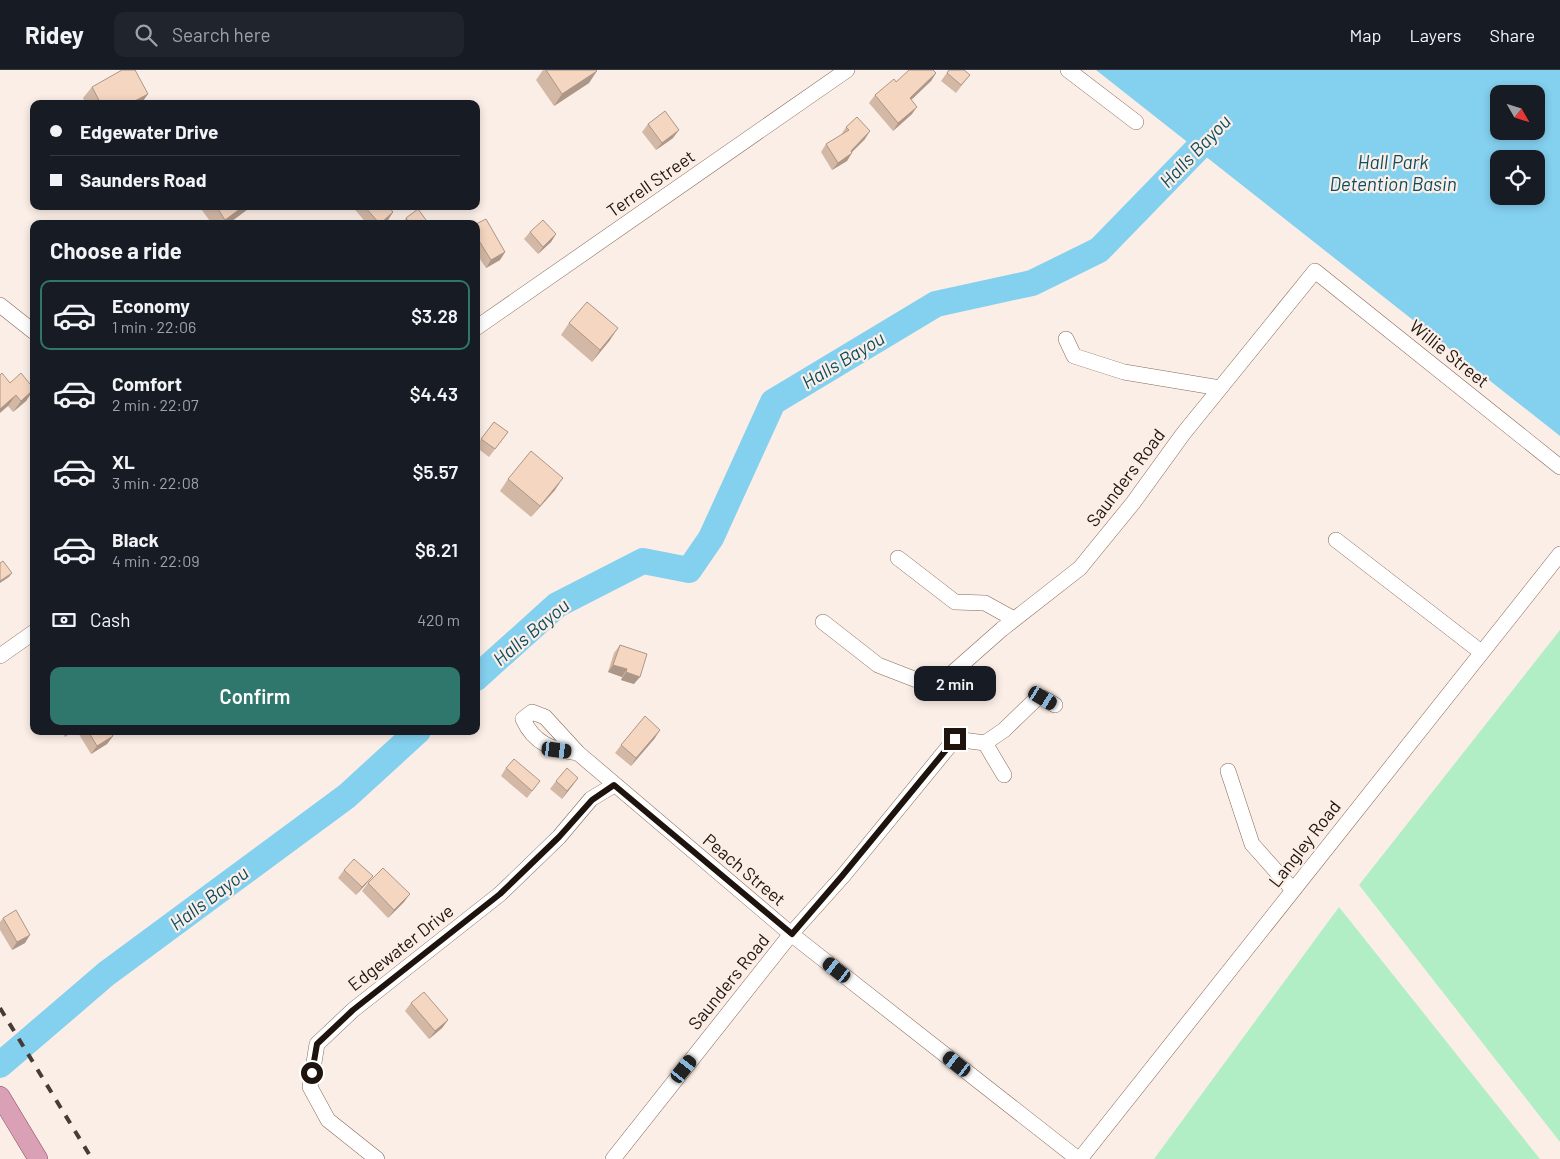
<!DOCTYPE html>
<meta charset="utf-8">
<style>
:root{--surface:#171b24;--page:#20242c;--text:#f1f3f6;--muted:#9ea1a6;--line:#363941;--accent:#2f766d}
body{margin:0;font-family:Barlow,sans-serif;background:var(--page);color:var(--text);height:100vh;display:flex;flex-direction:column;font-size:19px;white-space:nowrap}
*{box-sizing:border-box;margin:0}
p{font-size:16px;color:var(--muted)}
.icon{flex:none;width:28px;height:28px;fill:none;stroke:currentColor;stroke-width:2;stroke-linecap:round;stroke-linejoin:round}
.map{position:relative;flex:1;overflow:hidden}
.drawer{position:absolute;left:30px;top:150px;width:450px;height:515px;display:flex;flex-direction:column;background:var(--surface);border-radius:10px;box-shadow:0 2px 8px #0003}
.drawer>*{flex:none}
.guide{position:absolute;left:30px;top:30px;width:450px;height:110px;border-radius:10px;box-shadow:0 2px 8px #0003;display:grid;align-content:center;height:110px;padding:0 20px;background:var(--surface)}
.needle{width:32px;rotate:129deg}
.controls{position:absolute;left:1490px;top:15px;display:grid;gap:10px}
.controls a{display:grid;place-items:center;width:55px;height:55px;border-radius:10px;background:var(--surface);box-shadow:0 2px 8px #0003;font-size:25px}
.end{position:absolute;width:22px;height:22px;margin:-11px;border:6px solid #1f140d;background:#fff;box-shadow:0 0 0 2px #fff}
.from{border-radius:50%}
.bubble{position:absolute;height:35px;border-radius:10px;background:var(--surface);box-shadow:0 2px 8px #0003;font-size:16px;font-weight:600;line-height:35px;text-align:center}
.car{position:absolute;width:15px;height:30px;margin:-15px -8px;border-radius:6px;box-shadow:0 0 4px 1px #0007;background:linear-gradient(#222 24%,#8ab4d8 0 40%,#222 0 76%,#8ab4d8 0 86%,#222 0)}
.guide b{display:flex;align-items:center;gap:18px;height:48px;font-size:19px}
.guide b+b{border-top:1px solid var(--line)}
.guide i{width:12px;height:12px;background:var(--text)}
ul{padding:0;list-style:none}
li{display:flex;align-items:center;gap:15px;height:70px;margin:0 10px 8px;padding:0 10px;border:2px solid transparent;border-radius:10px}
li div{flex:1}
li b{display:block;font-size:19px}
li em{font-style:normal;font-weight:600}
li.current{border-color:var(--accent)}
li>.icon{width:45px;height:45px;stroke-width:1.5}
h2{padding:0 20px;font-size:22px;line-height:60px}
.pay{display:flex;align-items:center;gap:12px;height:55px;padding:0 20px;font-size:19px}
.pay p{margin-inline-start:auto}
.primary-button{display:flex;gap:10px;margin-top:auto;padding:10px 20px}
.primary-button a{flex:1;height:58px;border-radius:10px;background:var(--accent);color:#fff;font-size:20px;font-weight:600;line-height:58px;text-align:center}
header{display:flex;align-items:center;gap:30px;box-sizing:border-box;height:70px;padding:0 25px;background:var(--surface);border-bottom:1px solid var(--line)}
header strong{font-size:24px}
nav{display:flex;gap:28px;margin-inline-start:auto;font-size:18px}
.search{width:350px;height:45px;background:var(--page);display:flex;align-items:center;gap:12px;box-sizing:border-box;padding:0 18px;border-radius:10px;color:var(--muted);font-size:19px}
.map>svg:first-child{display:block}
.green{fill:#b1eec6}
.water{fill:#84d0ef;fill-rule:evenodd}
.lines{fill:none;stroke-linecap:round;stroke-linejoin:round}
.river{stroke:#84d0ef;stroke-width:26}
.minor-casing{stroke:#866a58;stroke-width:16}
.major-casing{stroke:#89475c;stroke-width:20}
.minor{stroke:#fff;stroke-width:15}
.major{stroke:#daa1b6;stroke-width:19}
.rail{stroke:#473c35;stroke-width:4;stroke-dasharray:9 9;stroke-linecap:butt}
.wall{fill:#d3b8a6}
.shaded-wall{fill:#ac9687}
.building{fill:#f5d6c1;stroke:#ac9687}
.route{stroke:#1f140d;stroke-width:6}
.labels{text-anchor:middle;stroke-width:4.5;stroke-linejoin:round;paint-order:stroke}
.street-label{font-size:18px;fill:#1f140d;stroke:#fbeee6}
.water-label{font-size:19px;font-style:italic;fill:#0b4d62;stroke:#fbeee6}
</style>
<header>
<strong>Ridey</strong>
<div class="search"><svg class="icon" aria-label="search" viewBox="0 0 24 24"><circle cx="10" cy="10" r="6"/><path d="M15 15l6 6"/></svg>Search here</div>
<nav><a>Map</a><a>Layers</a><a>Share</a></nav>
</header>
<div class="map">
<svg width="1560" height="1089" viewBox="0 0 1560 1089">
<rect width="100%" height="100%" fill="#fbeee6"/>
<g class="green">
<path d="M 1560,560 L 1560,1072 L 1359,815 Z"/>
<path d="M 1339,837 L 1540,1089 L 1154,1089 Z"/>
</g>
<path class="water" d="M 1096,0 L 1560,0 L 1560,366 ZM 1499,24 L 1536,24 L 1536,61 L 1499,61 ZM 1499,89 L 1536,89 L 1536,126 L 1499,126 Z"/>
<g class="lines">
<g class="river">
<path d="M 476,608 L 557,535 L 643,491 L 689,500 L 711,468 L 773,332 L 936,234 L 1032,213 L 1099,180 L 1241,34 L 1254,0"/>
<path d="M 0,995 L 106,904 L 347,726 L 418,661"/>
</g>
<g class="minor-casing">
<g id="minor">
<path d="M 1068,0 L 1136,52"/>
<path d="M 0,235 L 34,262"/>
<path d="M 476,258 L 847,0"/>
<path d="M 1066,269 L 1074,286 L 1124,302 L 1220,318"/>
<path d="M 1336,470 L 1481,582"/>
<path d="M 898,488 L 955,532 L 985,533 L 1014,549"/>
<path d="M 823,552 L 878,595 L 927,614 L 942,612 L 1002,559 L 1080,498 L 1133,433 L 1183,364 L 1315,201 L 1560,397"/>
<path d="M 0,586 L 34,562"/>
<path d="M 985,673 L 1004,705"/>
<path d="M 578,683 C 553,680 534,674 523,649 L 532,642 L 545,647 L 578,683 L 791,864 L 1078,1089"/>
<path d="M 1228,701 L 1252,774 L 1293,820"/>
<path d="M 377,1089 L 328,1050 L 310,1017 L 317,974 L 353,940 L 500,824 L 559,767 L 591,729 L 614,715"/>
<path d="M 613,1089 L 791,864 L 843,806 L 955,669 L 985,673 L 1004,660 L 1037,628 L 1043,628 L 1055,635"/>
<path d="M 1080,1089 L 1560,484"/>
</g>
</g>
<g class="major-casing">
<path id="major" d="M 0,1026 L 38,1089"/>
</g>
<use href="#minor" class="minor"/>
<use href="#major" class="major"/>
<path class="rail" d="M 0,938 L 92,1089"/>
</g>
<g class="wall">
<path d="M 543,0 L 596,0 L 589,13 L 554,36 L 536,10 Z"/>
<path d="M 949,0 L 970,5 L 956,23 L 941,11 Z"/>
<path d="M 936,3 L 931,11 L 911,29 L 912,44 L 893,61 L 869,33 L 875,25 L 896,12 Z"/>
<path d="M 92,17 L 141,34 L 86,34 L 83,28 Z"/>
<path d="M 648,54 L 673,68 L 656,80 L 642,62 Z"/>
<path d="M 846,57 L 865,69 L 852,82 L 847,91 L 832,100 L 821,82 L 826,74 L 841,65 Z"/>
<path d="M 199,136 L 250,136 L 248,139 L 228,154 L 212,154 Z"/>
<path d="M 352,136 L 388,136 L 393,142 L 388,150 L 384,154 L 367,154 Z"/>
<path d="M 406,148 L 429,154 L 402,154 Z"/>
<path d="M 476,154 L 505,182 L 500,190 L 486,198 L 476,183 Z"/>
<path d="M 530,162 L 556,164 L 551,172 L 538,184 L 524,169 Z"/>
<path d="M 569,253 L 610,270 L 592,292 L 561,265 Z"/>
<path d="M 10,313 L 34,319 L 26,331 L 13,342 L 8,336 Z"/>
<path d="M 494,352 L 508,362 L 489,387 L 476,377 L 476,376 Z"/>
<path d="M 508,409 L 555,420 L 531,447 L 500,421 Z"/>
<path d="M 620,575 L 634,614 L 621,610 L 622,607 L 608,602 L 614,583 Z"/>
<path d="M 61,661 L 72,661 L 65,667 Z"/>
<path d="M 77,661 L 110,661 L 113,666 L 107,674 L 91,684 Z"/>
<path d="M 655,668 L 631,696 L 615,683 L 621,675 Z"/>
<path d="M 506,698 L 540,711 L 527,728 L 501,706 Z"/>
<path d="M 578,708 L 562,729 L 550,719 L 556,711 Z"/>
<path d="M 344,800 L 367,813 L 356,825 L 338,808 Z"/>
<path d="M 368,813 L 404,832 L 388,848 L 362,821 Z"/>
<path d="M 3,848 L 25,873 L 12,880 L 0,860 L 0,852 Z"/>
<path d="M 411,933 L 448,950 L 442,958 L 429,969 L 405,941 Z"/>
</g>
<g class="shaded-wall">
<path d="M 597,1 L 589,13 L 554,36 L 562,24 Z"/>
<path d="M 936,3 L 931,11 L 905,36 L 910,28 Z"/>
<path d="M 148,24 L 141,34 L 129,34 Z"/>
<path d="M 917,37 L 912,44 L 893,61 L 898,53 Z"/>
<path d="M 679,60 L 673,68 L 656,80 L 662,73 Z"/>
<path d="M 870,61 L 865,69 L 848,86 L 852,83 L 847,91 L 832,100 L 838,93 L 851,81 Z"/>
<path d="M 244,136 L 250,136 L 248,139 L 228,154 L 223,154 L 225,150 Z"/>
<path d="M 393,142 L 388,150 L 384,154 L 380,154 Z"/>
<path d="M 556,164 L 551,172 L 538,184 L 543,177 Z"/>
<path d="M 505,182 L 500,190 L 486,198 L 491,190 Z"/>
<path d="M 618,258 L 610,270 L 592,292 L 600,280 Z"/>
<path d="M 34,319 L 26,331 L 13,342 L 21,331 Z"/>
<path d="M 16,325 L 8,336 L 0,343 L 0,339 Z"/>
<path d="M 563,408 L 555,420 L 531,447 L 540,436 Z"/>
<path d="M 12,503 L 9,507 L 0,513 L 0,511 Z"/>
<path d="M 613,595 L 627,599 L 622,607 L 608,602 Z"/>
<path d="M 626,602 L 640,607 L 634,614 L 621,610 Z"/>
<path d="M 660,660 L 655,668 L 631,696 L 636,688 Z"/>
<path d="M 69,661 L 72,661 L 65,667 Z"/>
<path d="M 113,666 L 107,674 L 91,684 L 97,676 Z"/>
<path d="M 578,708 L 573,715 L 562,729 L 567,721 Z"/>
<path d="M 373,806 L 367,813 L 356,825 L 362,817 Z"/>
<path d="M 410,824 L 404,832 L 388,848 L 394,840 Z"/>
<path d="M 30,865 L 25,873 L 12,880 L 17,872 Z"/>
<path d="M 448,950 L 442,958 L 429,969 L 435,961 Z"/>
</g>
<g class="building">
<path d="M 122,0 L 135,0 L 148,24 L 129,34 L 101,34 L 92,17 Z"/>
<path d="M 546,0 L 596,0 L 597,1 L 562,24 Z"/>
<path d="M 909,0 L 933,0 L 936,3 L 910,28 L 917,37 L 898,53 L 875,25 L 894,9 L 896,12 Z"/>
<path d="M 949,0 L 964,0 L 970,5 L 961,15 L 947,3 Z"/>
<path d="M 665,41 L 679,60 L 662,73 L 648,54 Z"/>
<path d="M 857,47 L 870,61 L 851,81 L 852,83 L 838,93 L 826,74 L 849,60 L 846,57 Z"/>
<path d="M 216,136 L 244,136 L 225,150 Z"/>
<path d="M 364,136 L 388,136 L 393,142 L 380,154 Z"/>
<path d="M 418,139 L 429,154 L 410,154 L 406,148 Z"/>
<path d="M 486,149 L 505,182 L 491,190 L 476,166 L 476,154 Z"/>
<path d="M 543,150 L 556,164 L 543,177 L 530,162 Z"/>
<path d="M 587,232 L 618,258 L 600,280 L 569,253 Z"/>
<path d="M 2,303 L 10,313 L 21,303 L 34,319 L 21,331 L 16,325 L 0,339 L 0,305 Z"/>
<path d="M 494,352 L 508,362 L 495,379 L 481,369 Z"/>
<path d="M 531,381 L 563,408 L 540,436 L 508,409 Z"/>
<path d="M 3,491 L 12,503 L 0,511 L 0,493 Z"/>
<path d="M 620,575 L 647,584 L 640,607 L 626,602 L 627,599 L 613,595 Z"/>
<path d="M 645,646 L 660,660 L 636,688 L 621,675 Z"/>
<path d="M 88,661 L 110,661 L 113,666 L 97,676 Z"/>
<path d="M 514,689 L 540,711 L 532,721 L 506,698 Z"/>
<path d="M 567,698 L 578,708 L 567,721 L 556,711 Z"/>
<path d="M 354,789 L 373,806 L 362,817 L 344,800 Z"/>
<path d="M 383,798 L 410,824 L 394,840 L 368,813 Z"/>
<path d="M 16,840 L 30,865 L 17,872 L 3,848 Z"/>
<path d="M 424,922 L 448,950 L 435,961 L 411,933 Z"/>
</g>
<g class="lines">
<path class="route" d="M 312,1003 L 317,974 L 353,940 L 500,824 L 559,767 L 592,730 L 614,715 L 792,864 L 842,806 L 955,669"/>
</g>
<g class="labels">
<g class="street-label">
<text transform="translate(651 114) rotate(-35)" y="6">Terrell Street</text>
<text transform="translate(1449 284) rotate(39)" y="6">Willie Street</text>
<text transform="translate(1126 408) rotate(-53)" y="6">Saunders Road</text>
<text transform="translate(1305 774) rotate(-52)" y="6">Langley Road</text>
<text transform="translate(744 800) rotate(40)" y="6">Peach Street</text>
<text transform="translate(401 878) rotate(-38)" y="6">Edgewater Drive</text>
<text transform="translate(729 912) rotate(-51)" y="6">Saunders Road</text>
</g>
<g class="water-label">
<text transform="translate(1195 81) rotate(-46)" y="7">Halls Bayou</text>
<text x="1393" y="99">Hall Park<tspan x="1393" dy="22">Detention Basin</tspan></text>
<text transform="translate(843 290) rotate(-31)" y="7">Halls Bayou</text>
<text transform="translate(531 562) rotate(-40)" y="7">Halls Bayou</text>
<text transform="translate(209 828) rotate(-37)" y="7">Halls Bayou</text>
</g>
</g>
</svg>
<div class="controls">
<a><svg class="needle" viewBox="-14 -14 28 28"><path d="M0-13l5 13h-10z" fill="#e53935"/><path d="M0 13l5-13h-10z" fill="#9ea1a6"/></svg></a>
<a><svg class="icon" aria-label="locate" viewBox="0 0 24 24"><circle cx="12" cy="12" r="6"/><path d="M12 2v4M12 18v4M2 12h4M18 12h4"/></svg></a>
</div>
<i class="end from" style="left:312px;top:1003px"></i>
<i class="end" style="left:955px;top:669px"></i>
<div class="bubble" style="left:914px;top:596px;width:82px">2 min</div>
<i class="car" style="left:1043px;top:628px;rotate:121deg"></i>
<i class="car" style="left:557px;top:680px;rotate:97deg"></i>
<i class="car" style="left:837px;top:900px;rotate:308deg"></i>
<i class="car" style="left:957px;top:994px;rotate:308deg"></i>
<i class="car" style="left:684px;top:999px;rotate:39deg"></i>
<div class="guide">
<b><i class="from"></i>Edgewater Drive</b>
<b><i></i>Saunders Road</b>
</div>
<section class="drawer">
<h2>Choose a ride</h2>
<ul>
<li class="current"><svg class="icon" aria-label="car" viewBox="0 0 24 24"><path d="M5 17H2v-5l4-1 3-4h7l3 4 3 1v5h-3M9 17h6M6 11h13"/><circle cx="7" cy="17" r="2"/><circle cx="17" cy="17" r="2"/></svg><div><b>Economy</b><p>1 min · 22:06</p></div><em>$3.28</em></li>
<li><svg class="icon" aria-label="car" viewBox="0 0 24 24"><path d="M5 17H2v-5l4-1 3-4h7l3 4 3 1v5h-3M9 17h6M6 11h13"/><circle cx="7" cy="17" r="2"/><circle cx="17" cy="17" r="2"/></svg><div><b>Comfort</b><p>2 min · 22:07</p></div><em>$4.43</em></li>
<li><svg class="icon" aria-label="car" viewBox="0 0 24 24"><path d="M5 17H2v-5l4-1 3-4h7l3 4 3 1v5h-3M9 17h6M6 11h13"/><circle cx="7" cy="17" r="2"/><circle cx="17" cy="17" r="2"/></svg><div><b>XL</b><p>3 min · 22:08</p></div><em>$5.57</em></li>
<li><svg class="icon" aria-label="car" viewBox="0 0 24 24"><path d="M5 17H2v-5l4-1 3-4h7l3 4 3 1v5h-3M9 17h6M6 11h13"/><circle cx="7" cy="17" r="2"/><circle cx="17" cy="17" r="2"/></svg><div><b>Black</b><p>4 min · 22:09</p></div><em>$6.21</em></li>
</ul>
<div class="pay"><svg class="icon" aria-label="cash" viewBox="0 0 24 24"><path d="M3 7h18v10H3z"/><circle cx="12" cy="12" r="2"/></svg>Cash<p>420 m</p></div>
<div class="primary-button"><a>Confirm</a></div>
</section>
</div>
